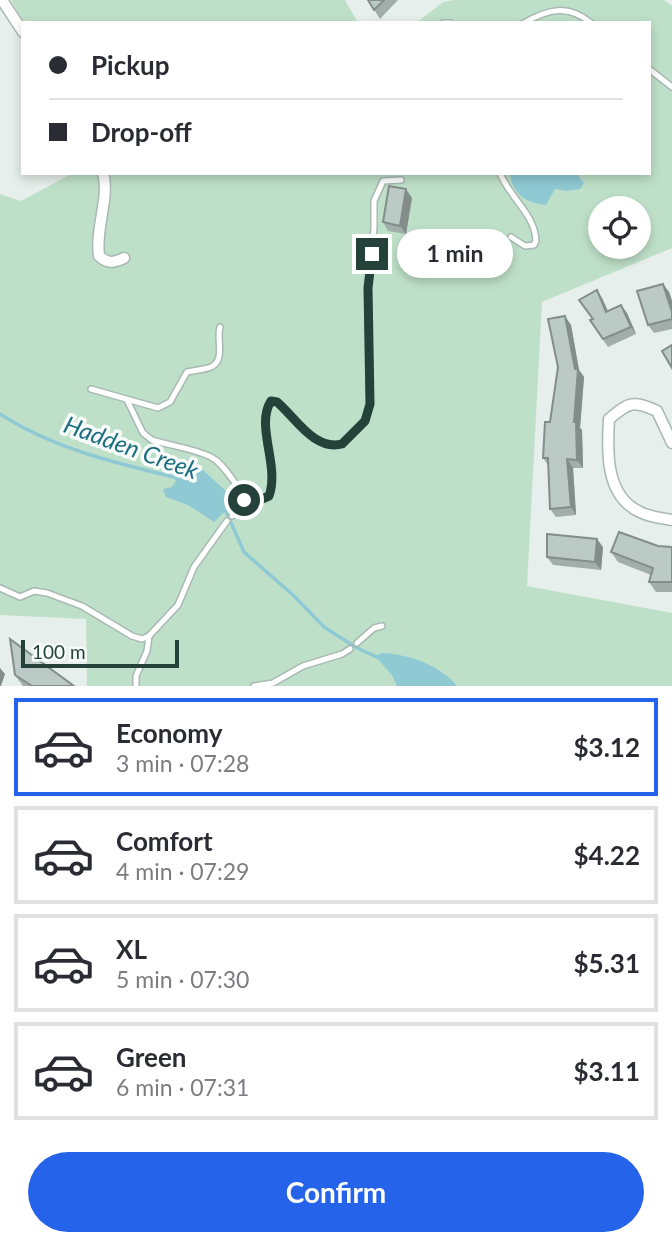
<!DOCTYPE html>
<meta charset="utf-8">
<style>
:root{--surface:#fff;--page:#f2f2f3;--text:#2b2b33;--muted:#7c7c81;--line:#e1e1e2;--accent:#2563eb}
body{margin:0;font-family:Lato,sans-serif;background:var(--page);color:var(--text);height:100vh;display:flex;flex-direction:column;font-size:26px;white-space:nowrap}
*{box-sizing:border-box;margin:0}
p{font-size:23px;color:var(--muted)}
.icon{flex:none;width:38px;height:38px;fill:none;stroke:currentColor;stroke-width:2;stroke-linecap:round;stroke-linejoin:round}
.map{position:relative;height:686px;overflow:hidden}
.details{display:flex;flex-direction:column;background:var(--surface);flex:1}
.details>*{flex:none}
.top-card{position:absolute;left:21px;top:21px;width:630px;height:154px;border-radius:0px;box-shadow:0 4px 10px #0003;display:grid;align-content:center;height:154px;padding:0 28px;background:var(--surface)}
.controls{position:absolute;left:588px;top:196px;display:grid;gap:14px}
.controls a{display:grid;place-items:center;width:63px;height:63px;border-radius:50%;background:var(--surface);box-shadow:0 4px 10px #0003;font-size:35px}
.scale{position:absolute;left:21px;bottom:18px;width:158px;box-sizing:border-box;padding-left:7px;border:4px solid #24423a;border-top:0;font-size:19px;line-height:24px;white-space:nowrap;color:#24423a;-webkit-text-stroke:5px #f7fbf9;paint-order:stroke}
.end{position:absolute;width:32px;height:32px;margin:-16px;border:9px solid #24423a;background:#fff;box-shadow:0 0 0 4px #fff}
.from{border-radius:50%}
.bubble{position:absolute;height:49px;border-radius:24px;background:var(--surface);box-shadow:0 4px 10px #0003;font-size:23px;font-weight:700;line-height:49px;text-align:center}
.top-card b{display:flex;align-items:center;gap:24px;height:66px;font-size:26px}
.top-card b+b{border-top:2px solid var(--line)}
.top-card i{width:18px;height:18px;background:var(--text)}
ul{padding:12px 0 0;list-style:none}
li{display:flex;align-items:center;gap:21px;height:98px;margin:0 14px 10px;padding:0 14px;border:4px solid var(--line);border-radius:0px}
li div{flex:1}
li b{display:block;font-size:26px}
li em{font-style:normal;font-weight:700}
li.active{border-color:var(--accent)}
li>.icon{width:63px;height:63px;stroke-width:1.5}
.action{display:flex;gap:14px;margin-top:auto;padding:14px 28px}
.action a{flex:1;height:80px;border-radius:42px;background:var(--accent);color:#fff;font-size:28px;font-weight:700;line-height:80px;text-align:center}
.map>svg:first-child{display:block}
.green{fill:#bfe0c8;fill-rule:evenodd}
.water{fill:#8ec9d4}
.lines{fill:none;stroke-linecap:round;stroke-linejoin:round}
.stream{stroke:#8ec9d4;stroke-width:3.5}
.service-casing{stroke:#a8b8b2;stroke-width:8}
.minor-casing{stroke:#a8b8b2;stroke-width:13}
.service{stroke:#fff;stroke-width:5}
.minor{stroke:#fff;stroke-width:10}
.wall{fill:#a1aea9}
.shaded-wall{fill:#838d89}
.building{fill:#bbcac4;stroke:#838d89;stroke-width:2}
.route{stroke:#24423a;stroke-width:9}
.labels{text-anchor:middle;stroke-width:7;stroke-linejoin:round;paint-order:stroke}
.water-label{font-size:24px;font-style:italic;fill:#1c6f80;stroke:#f7fbf9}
</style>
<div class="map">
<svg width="672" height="686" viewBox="0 0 672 686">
<rect width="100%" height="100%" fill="#e6efeb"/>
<g class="green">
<path d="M 11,0 L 345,0 L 358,23 L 24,23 Z"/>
<path d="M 454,0 L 664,0 L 672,6 L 672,248 L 542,302 L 527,586 L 672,613 L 672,686 L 87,686 L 86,619 L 0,615 L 0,194 L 21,201 L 73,173 L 649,173 L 649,23 L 416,23 L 443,2 ZM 600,208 L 639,208 L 639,247 L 600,247 Z"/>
</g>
<g class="water">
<path d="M 510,173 L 576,173 L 584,183 L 580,189 L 566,191 L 555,189 L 546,205 C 526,203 512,194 510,173 Z"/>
<path d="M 193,457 L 202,469 L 229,494 L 230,506 L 214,522 L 188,505 L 166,497 L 163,489 L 172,487 L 179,476 L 177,463 Z"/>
<path d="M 382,653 C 408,654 440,665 457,686 L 397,686 L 392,675 L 375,656 Z"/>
</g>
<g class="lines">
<g class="stream">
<path d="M 0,414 C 52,448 115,463 174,477 L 181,481"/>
<path d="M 225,509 L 244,552 L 294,596 L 324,627 L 357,648 L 379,658"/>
</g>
<g class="service-casing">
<g id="service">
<path d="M 443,23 L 450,23"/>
<path d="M 524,23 C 548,9 568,4 591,23"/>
<path d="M 649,69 L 672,87"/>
<path d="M 500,173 C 509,197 535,214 536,241 L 534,245 L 525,246 L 511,237"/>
<path d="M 91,389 L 158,408 L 170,402 L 187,372 C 195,370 204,370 211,367 C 226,360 216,339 220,327"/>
<path d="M 127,400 L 143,433 L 152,440 C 171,446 193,448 211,457 C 233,468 239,509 269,496 C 280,466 254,425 271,401 L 275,401 L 281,405 C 295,423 318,450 342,444 L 365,421 L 370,404 L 368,288 L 374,228 L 374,201 L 383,181 L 401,180"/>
<path d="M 232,516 L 242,504 L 245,496"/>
<path d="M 0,588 L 20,597 L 34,591 L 47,593 L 82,606 L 132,636 L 142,639 L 149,636"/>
<path d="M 357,643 L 374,628 L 382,626"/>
<path d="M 136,686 L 136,676 L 147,651 L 149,636 L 178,605 L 194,567 L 227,521"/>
<path d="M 254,686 L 273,683 L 303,666 L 342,654 L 350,649"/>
</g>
</g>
<g class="minor-casing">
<g id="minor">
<path d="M 2,0 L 23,32"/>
<path d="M 103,173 C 110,197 95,228 99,256 C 108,264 113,263 124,258"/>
<path d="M 672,443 L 657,411 C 633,400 629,402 609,419 C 607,451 605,496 640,512 C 649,517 662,518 672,520"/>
</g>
</g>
<use href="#service" class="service"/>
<use href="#minor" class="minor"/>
</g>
<g class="wall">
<path d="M 368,0 L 398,0 L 380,19 Z"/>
<path d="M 412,198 L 406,234 L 388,231 L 383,222 Z"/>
<path d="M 446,248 L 443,262 L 412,256 L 409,250 Z"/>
<path d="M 663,284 L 669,292 L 672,301 L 672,329 L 654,333 L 648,325 Z"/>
<path d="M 602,298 L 608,312 L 627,313 L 636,334 L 608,347 L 590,320 L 593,319 Z"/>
<path d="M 571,325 L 579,370 L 584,377 L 580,428 L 582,430 L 583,468 L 573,468 L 576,515 L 556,517 L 550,509 L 548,465 L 543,458 Z"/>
<path d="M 658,546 L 672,547 L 672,592 L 656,592 L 649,582 L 651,575 L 618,562 L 611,552 Z"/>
<path d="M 603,547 L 601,570 L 553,565 L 547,557 Z"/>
<path d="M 15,675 L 74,686 L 23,686 Z"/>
</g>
<g class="shaded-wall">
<path d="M 406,189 L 412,198 L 406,234 L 400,226 Z"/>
<path d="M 442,242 L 446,248 L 443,262 L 439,256 Z"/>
<path d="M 663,284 L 669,292 L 672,301 L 672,312 Z"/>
<path d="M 597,290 L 602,298 L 612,320 L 606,312 Z"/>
<path d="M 621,305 L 627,313 L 636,334 L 631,327 Z"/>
<path d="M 565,316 L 571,325 L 579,370 L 584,377 L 580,428 L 582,430 L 583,468 L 577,460 Z"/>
<path d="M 567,459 L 573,468 L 576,515 L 571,507 Z"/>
<path d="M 597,539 L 603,547 L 601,570 L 595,562 Z"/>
<path d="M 0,668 L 5,674 L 1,686 L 0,686 Z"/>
</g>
<g class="building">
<path d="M 368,0 L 384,0 L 374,10 Z"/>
<path d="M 389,186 L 406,189 L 400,226 L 383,222 Z"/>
<path d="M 411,236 L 442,242 L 439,256 L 409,250 Z"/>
<path d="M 663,284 L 672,312 L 672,319 L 648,325 L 637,291 Z"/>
<path d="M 597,290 L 606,312 L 621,305 L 631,327 L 603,339 L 590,320 L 593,319 L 579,300 Z"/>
<path d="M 565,316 L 575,369 L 578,369 L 574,422 L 576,422 L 577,460 L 567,459 L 571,507 L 550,509 L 548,458 L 543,458 L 545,422 L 550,422 L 558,367 L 548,319 Z"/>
<path d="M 672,345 L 672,368 L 662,351 Z"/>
<path d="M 619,532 L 658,546 L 672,547 L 672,582 L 649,582 L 653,568 L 611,552 Z"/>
<path d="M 547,534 L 597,539 L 595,562 L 547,557 Z"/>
<path d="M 10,639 L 74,686 L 32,686 L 15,675 Z"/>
</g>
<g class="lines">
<path class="route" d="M 244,500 L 245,496 L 262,499 L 269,496 C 280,465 255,426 271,401 L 277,402 C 296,418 314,451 342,444 L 365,421 L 370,404 L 368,288 L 372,254"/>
</g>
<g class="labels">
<g class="water-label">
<text transform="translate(131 448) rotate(20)" y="8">Hadden Creek</text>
</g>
</g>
</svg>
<div class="controls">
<a><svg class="icon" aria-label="locate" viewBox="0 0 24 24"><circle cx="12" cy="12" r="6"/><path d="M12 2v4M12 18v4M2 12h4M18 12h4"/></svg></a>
</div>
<div class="scale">100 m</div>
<i class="end from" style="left:244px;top:500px"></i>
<i class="end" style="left:372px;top:254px"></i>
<div class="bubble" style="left:397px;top:229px;width:116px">1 min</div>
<div class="top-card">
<b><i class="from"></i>Pickup</b>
<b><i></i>Drop-off</b>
</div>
</div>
<section class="details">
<ul>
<li class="active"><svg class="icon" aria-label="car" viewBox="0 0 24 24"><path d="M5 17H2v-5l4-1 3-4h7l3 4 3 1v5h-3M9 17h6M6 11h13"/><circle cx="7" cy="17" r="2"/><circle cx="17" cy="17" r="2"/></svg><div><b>Economy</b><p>3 min · 07:28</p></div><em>$3.12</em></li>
<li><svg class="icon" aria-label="car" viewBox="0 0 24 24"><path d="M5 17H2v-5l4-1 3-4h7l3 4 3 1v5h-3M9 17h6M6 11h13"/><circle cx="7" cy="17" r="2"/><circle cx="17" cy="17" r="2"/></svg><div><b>Comfort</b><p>4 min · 07:29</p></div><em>$4.22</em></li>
<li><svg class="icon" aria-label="car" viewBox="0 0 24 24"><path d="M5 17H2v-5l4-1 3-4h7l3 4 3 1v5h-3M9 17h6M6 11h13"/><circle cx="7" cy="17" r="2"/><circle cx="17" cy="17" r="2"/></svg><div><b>XL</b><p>5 min · 07:30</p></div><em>$5.31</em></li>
<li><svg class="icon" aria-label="car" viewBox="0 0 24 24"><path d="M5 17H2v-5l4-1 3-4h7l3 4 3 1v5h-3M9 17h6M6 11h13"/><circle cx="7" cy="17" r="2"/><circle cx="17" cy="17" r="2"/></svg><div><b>Green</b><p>6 min · 07:31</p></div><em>$3.11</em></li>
</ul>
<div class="action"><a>Confirm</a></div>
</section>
